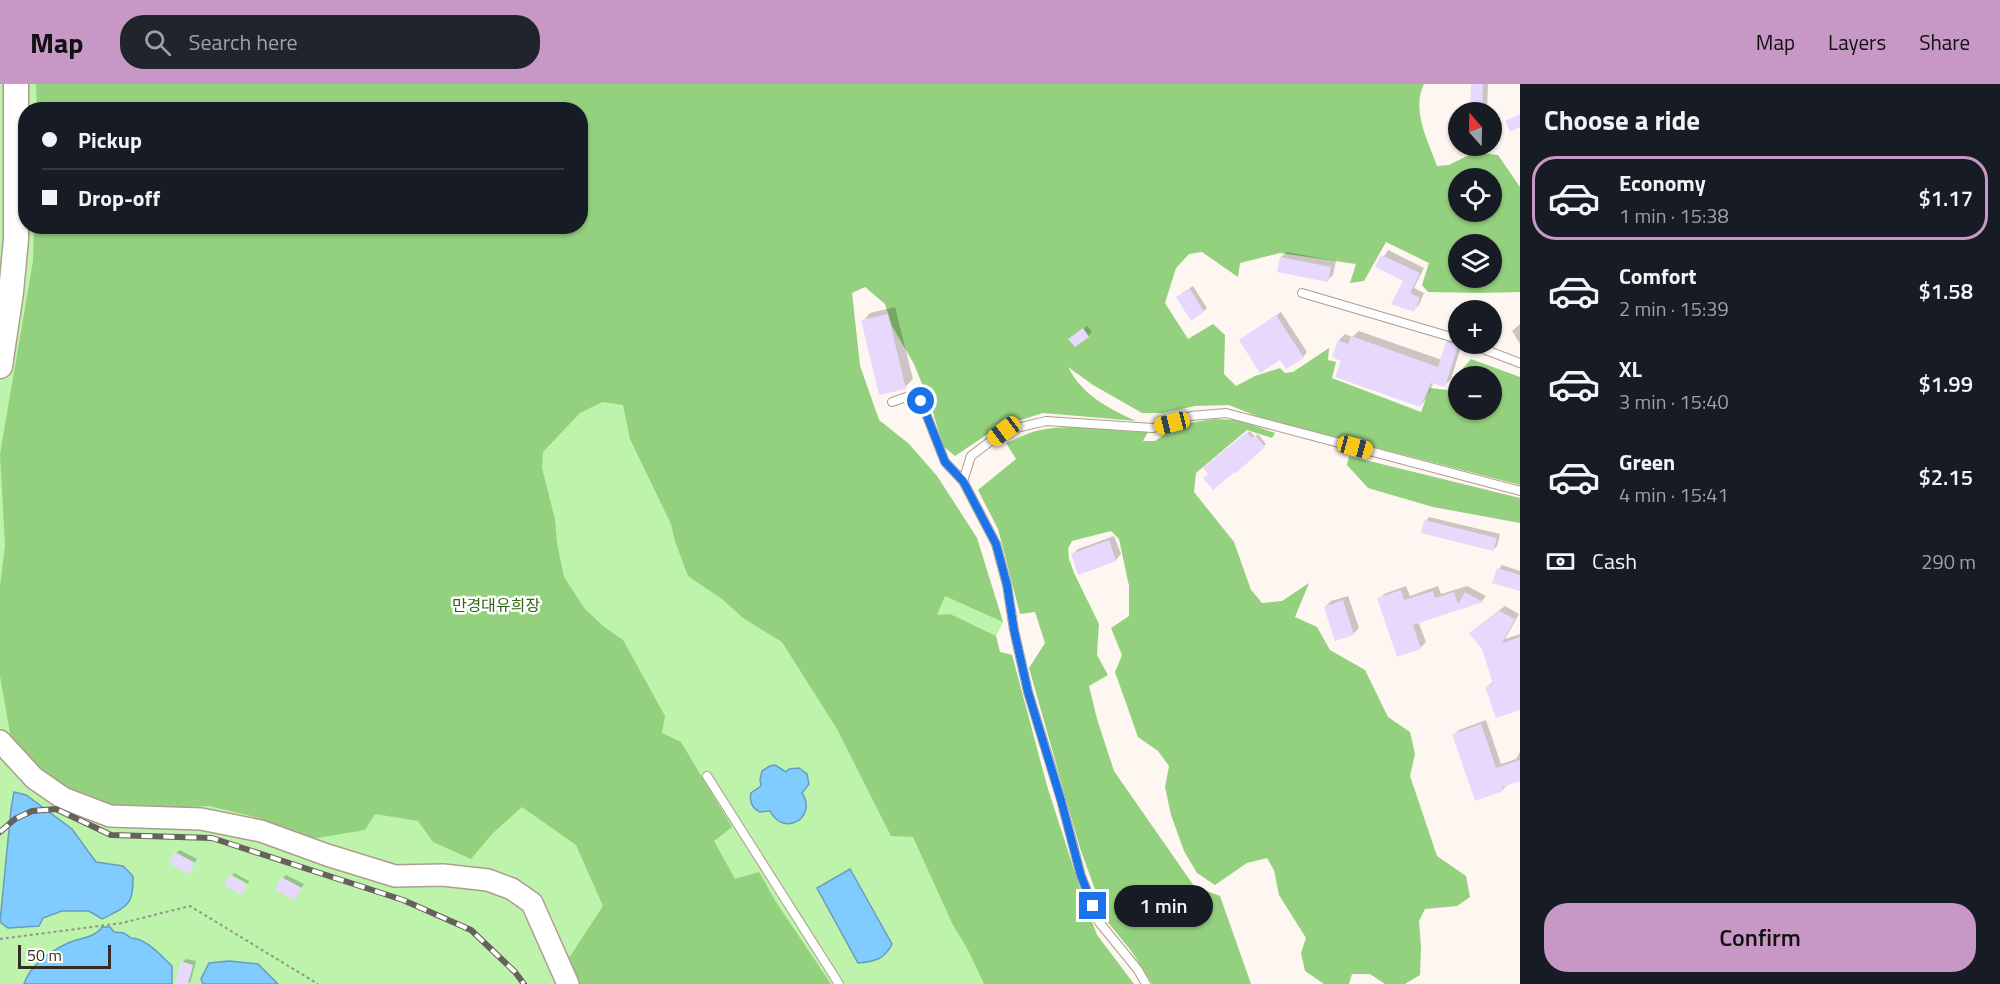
<!DOCTYPE html>
<meta charset="utf-8">
<style>
:root{--surface:#171b24;--page:#20242c;--text:#f1f3f6;--muted:#9ea1a6;--line:#363941;--accent:#c798c6}
body{margin:0;font-family:"Titillium Web","Noto Sans KR",sans-serif;background:var(--page);color:var(--text);height:100vh;display:flex;flex-direction:column;font-size:22px;white-space:nowrap}
*{box-sizing:border-box;margin:0}
p{font-size:20px;color:var(--muted)}
.icon{flex:none;width:33px;height:33px;fill:none;stroke:currentColor;stroke-width:2;stroke-linecap:round;stroke-linejoin:round}
.map{position:relative;flex:1;overflow:hidden}
.sheet{display:flex;flex-direction:column;background:var(--surface);width:480px}
.sheet>*{flex:none}
.top-card{position:absolute;left:18px;top:18px;width:570px;height:132px;border-radius:24px;box-shadow:0 2px 4px #0004;display:grid;align-content:center;height:132px;padding:0 24px;background:var(--surface)}
.needle{width:39px;rotate:340deg}
.controls{position:absolute;left:1448px;top:18px;display:grid;gap:12px}
.controls a{display:grid;place-items:center;width:54px;height:54px;border-radius:50%;background:var(--surface);box-shadow:0 2px 4px #0004;font-size:30px}
.scale{position:absolute;left:18px;bottom:15px;width:93px;box-sizing:border-box;padding-left:6px;border:3px solid #342c27;border-top:0;font-size:16px;line-height:21px;white-space:nowrap;color:#342c27;-webkit-text-stroke:4px #fff;paint-order:stroke}
.end{position:absolute;width:27px;height:27px;margin:-14px;border:8px solid #1a73e8;background:#fff;box-shadow:0 0 0 3px #fff}
.from{border-radius:50%}
.bubble{position:absolute;height:42px;border-radius:21px;background:var(--surface);box-shadow:0 2px 4px #0004;font-size:20px;font-weight:600;line-height:42px;text-align:center}
.car{position:absolute;width:18px;height:36px;margin:-18px -9px;border-radius:8px;box-shadow:0 0 4px 2px #0007;background:linear-gradient(#f5c518 24%,#345 0 40%,#f5c518 0 76%,#345 0 86%,#f5c518 0)}
.top-card b{display:flex;align-items:center;gap:21px;height:57px;font-size:22px}
.top-card b+b{border-top:2px solid var(--line)}
.top-card i{width:15px;height:15px;background:var(--text)}
ul{padding:0;list-style:none}
li{display:flex;align-items:center;gap:18px;height:84px;margin:0 12px 9px;padding:0 12px;border:3px solid transparent;border-radius:24px}
li div{flex:1}
li b{display:block;font-size:22px}
li em{font-style:normal;font-weight:600}
li.on{border-color:var(--accent)}
li>.icon{width:54px;height:54px;stroke-width:1.5}
h2{padding:0 24px;font-size:27px;line-height:72px}
.pay{display:flex;align-items:center;gap:15px;height:66px;padding:0 24px;font-size:22px}
.pay p{margin-inline-start:auto}
.cta{display:flex;gap:12px;margin-top:auto;padding:12px 24px}
.cta a{flex:1;height:69px;border-radius:24px;background:var(--accent);color:#111;font-size:24px;font-weight:600;line-height:69px;text-align:center}
header{display:flex;align-items:center;gap:36px;box-sizing:border-box;height:84px;padding:0 30px;background:var(--accent);color:#111}
header strong{font-size:28px}
nav{display:flex;gap:33px;margin-inline-start:auto;font-size:21px}
.search{width:420px;height:54px;background:var(--page);display:flex;align-items:center;gap:15px;box-sizing:border-box;padding:0 21px;border-radius:24px;color:var(--muted);font-size:22px}
main{display:flex;flex:1;min-height:0}
.map>svg:first-child{display:block}
.green{fill:#bdf3aa;fill-rule:evenodd}
.forest{fill:#94d17e;fill-rule:evenodd}
.water{fill:#80ccfe;stroke:#699cbe;stroke-width:1.5}
.shadow{fill:#0003}
.building{fill:#e7d9fe}
.lines{fill:none;stroke-linecap:round;stroke-linejoin:round}
.lane-casing{stroke:#af9c8f;stroke-width:10}
.secondary-casing{stroke:#af9c8f;stroke-width:24}
.primary-casing{stroke:#af9c8f;stroke-width:27}
.path{stroke:#98908b;stroke-width:2;stroke-dasharray:3 3;stroke-linecap:butt}
.lane{stroke:#fff;stroke-width:8}
.secondary{stroke:#fff;stroke-width:21}
.primary{stroke:#fff;stroke-width:24}
.rail-casing{stroke:#68605b;stroke-width:6}
.rail{stroke:#fff;stroke-width:4;stroke-dasharray:11;stroke-linecap:butt}
.route{stroke:#1a73e8;stroke-width:8}
.labels{text-anchor:middle;stroke-width:5;stroke-linejoin:round;paint-order:stroke}
.park-label{font-size:16px;fill:#2e6713;stroke:#fff}
</style>
<header>
<strong>Map</strong>
<div class="search"><svg class="icon" aria-label="search" viewBox="0 0 24 24"><circle cx="10" cy="10" r="6"/><path d="M15 15l6 6"/></svg>Search here</div>
<nav><a>Map</a><a>Layers</a><a>Share</a></nav>
</header>
<main>
<div class="map">
<svg width="1520" height="900" viewBox="0 0 1520 900">
<rect width="100%" height="100%" fill="#fef6f0"/>
<path class="green" d="M 0,0 L 819,0 L 852,209 L 860,282 L 879,336 L 909,360 L 937,392 L 977,454 L 1003,538 L 996,552 L 999,568 L 1012,571 L 1047,702 L 1083,814 L 1097,851 L 1134,900 L 0,900 ZM 26,26 L 580,26 L 580,142 L 26,142 Z"/>
<g class="forest">
<path d="M 36,0 L 1424,0 C 1411,26 1428,57 1437,82 L 1449,81 L 1475,68 L 1498,71 L 1520,103 L 1520,208 L 1481,209 L 1428,208 L 1422,201 L 1429,179 L 1386,158 L 1364,197 L 1350,199 L 1356,180 L 1280,169 L 1240,179 L 1238,193 L 1202,168 L 1189,170 L 1176,184 L 1165,219 L 1188,255 L 1213,240 L 1225,251 L 1224,290 L 1236,302 L 1255,292 L 1280,284 L 1285,289 L 1293,288 L 1329,264 L 1328,276 L 1336,278 L 1332,294 L 1421,328 L 1430,304 L 1448,306 L 1458,290 L 1471,275 L 1520,293 L 1520,401 L 1261,334 L 1229,321 L 1195,322 L 1163,329 L 1142,329 L 1093,301 L 1068,283 C 1083,312 1108,324 1136,337 L 1043,329 L 998,343 L 955,372 L 943,362 L 932,325 L 914,280 L 892,242 L 885,220 L 865,203 L 852,209 L 860,282 L 879,336 L 909,360 L 937,392 L 977,454 L 1003,538 L 945,512 L 937,531 L 950,530 L 996,552 L 1000,568 L 1012,571 L 1047,702 L 1083,814 L 1097,851 L 1134,900 L 984,900 L 968,866 L 952,839 L 913,753 L 891,752 L 837,645 L 782,558 L 743,534 L 722,515 L 688,492 L 675,457 L 671,440 L 630,355 L 623,321 L 602,318 L 580,329 L 543,368 L 542,384 L 555,435 L 557,459 L 564,493 L 585,525 L 603,542 L 623,556 L 665,632 L 662,649 L 681,658 L 732,743 L 714,757 L 735,795 L 759,788 L 776,818 L 831,900 L 575,900 L 567,877 L 603,822 L 576,761 L 522,723 L 492,750 L 471,775 L 433,758 L 418,737 L 375,730 L 365,746 L 317,754 L 284,750 L 263,735 L 209,722 L 151,725 L 111,724 L 62,705 L 30,684 L 11,655 L 0,592 L 0,503 L 5,461 L 0,370 L 33,177 L 34,143 L 580,142 L 580,26 L 37,26 ZM 1458,94 L 1491,94 L 1491,128 L 1458,128 ZM 1458,160 L 1491,160 L 1491,194 L 1458,194 ZM 1458,292 L 1491,292 L 1491,326 L 1458,326 Z"/>
<path d="M 1213,335 L 1238,336 L 1275,349 L 1272,354 L 1247,346 L 1196,389 L 1194,408 L 1234,458 L 1251,506 L 1262,519 L 1282,517 L 1309,499 L 1295,533 L 1317,543 L 1330,566 L 1365,586 L 1388,633 L 1410,648 L 1415,670 L 1410,692 L 1437,772 L 1466,792 L 1470,813 L 1457,822 L 1425,825 L 1419,837 L 1421,863 L 1420,891 L 1405,900 L 1385,900 L 1370,890 L 1352,890 L 1349,900 L 1324,900 L 1305,887 L 1301,869 L 1306,854 L 1279,811 L 1274,786 L 1267,774 L 1247,779 L 1215,801 L 1197,789 L 1184,767 L 1171,731 L 1165,703 L 1169,682 L 1158,667 L 1138,653 L 1115,588 L 1122,571 L 1111,544 L 1129,532 L 1129,502 L 1119,455 L 1111,447 L 1072,457 L 1068,465 L 1069,475 L 1074,489 L 1099,540 L 1097,571 L 1108,591 L 1089,602 L 1097,635 L 1114,687 L 1194,802 L 1220,812 L 1251,900 L 1152,900 L 1132,868 L 1106,836 L 1080,764 L 1029,584 L 1045,559 L 1035,528 L 1020,530 L 998,445 L 978,406 L 1016,375 L 1006,359 C 1017,355 1029,348 1040,346 C 1076,339 1112,348 1148,348 L 1143,357 L 1155,357 L 1178,341 Z"/>
<path d="M 1349,372 L 1520,414 L 1520,439 L 1433,423 L 1368,404 L 1347,381 Z"/>
</g>
<g class="water">
<path d="M 775,681 L 786,688 L 789,685 L 799,684 L 807,690 L 809,700 L 802,709 C 818,733 784,754 770,727 L 760,728 C 752,724 749,718 751,709 L 761,702 L 760,696 L 762,687 L 770,682 Z"/>
<path d="M 14,708 L 26,711 L 72,745 L 96,778 L 123,782 L 133,792 C 134,822 127,822 102,835 L 89,827 L 62,827 L 43,834 L 39,842 L 8,844 L 0,838 L 11,725 Z"/>
<path d="M 850,785 L 892,860 C 885,875 874,878 858,879 L 817,804 Z"/>
<path d="M 102,843 L 110,843 L 114,848 L 124,849 L 131,854 C 146,854 161,872 172,882 L 172,900 L 24,900 C 30,881 51,867 68,859 C 79,854 95,854 102,843 Z"/>
<path d="M 229,877 L 258,880 L 278,900 L 203,900 L 201,895 L 209,879 Z"/>
</g>
<g class="shadow">
<path d="M 1473,0 L 1488,0 L 1487,28 L 1472,28 Z"/>
<path d="M 1388,166 L 1424,184 L 1414,204 L 1424,209 L 1419,221 L 1413,226 L 1405,196 L 1377,183 Z"/>
<path d="M 1287,168 L 1336,177 L 1333,191 L 1327,197 L 1281,173 Z"/>
<path d="M 1193,202 L 1207,224 L 1204,227 L 1181,210 Z"/>
<path d="M 1467,219 L 1476,222 L 1475,226 L 1461,226 Z"/>
<path d="M 895,223 L 913,295 L 905,303 L 863,237 L 870,229 Z"/>
<path d="M 1281,228 L 1307,268 L 1303,273 L 1281,274 L 1241,256 Z"/>
<path d="M 1458,236 L 1458,247 L 1454,246 Z"/>
<path d="M 1520,240 L 1520,260 L 1512,247 Z"/>
<path d="M 1087,242 L 1092,248 L 1088,252 L 1074,251 Z"/>
<path d="M 1359,247 L 1442,276 L 1447,258 L 1453,252 L 1458,253 L 1458,260 L 1462,260 L 1451,295 L 1445,301 L 1434,298 L 1426,315 L 1420,322 L 1343,276 L 1339,256 L 1345,250 L 1352,253 Z"/>
<path d="M 1250,347 L 1255,353 L 1258,350 L 1266,360 L 1244,379 L 1210,390 L 1205,384 Z"/>
<path d="M 1429,433 L 1500,450 L 1497,462 L 1493,466 L 1426,437 Z"/>
<path d="M 1114,452 L 1121,470 L 1116,476 L 1072,471 L 1078,465 Z"/>
<path d="M 1502,481 L 1520,487 L 1520,506 L 1499,485 Z"/>
<path d="M 1406,502 L 1410,512 L 1438,502 L 1441,510 L 1467,502 L 1486,512 L 1482,517 L 1418,537 L 1426,558 L 1420,564 L 1379,515 L 1384,510 Z"/>
<path d="M 1348,512 L 1359,544 L 1354,549 L 1336,555 L 1325,523 L 1331,517 Z"/>
<path d="M 1505,522 L 1519,530 L 1505,555 L 1520,550 L 1520,625 L 1487,603 L 1494,597 L 1476,544 Z"/>
<path d="M 1486,636 L 1501,680 L 1516,675 L 1520,668 L 1520,695 L 1507,701 L 1502,706 L 1454,651 L 1459,646 Z"/>
<path d="M 180,766 L 197,775 L 188,788 L 176,769 Z"/>
<path d="M 234,789 L 249,797 L 248,800 L 232,791 Z"/>
<path d="M 286,791 L 304,800 L 295,815 L 283,794 Z"/>
<path d="M 186,875 L 196,877 L 190,899 L 176,900 L 182,878 Z"/>
</g>
<g class="building">
<path d="M 1471,0 L 1483,0 L 1482,28 L 1470,28 Z"/>
<path d="M 1520,30 L 1520,43 L 1510,48 L 1505,37 Z"/>
<path d="M 1381,171 L 1420,189 L 1410,209 L 1420,214 L 1414,228 L 1391,220 L 1403,197 L 1375,183 Z"/>
<path d="M 1280,173 L 1331,183 L 1328,198 L 1277,188 Z"/>
<path d="M 1190,205 L 1204,228 L 1191,237 L 1176,213 Z"/>
<path d="M 888,230 L 906,305 L 879,311 L 861,236 Z"/>
<path d="M 1276,231 L 1304,274 L 1286,285 L 1280,276 L 1260,289 L 1239,256 Z"/>
<path d="M 1083,244 L 1089,253 L 1075,263 L 1068,255 Z"/>
<path d="M 1351,252 L 1438,283 L 1446,258 L 1458,261 L 1445,303 L 1431,299 L 1420,323 L 1335,293 L 1341,277 L 1332,273 L 1338,256 L 1348,260 Z"/>
<path d="M 1247,348 L 1252,354 L 1255,351 L 1265,363 L 1236,389 L 1235,388 L 1213,406 L 1203,394 L 1208,390 L 1203,384 Z"/>
<path d="M 1424,436 L 1497,454 L 1493,467 L 1421,449 Z"/>
<path d="M 1109,456 L 1116,477 L 1078,491 L 1071,470 Z"/>
<path d="M 1497,484 L 1520,491 L 1520,507 L 1492,499 Z"/>
<path d="M 1401,506 L 1404,516 L 1433,507 L 1435,514 L 1454,508 L 1458,520 L 1465,508 L 1483,518 L 1413,541 L 1421,565 L 1397,573 L 1377,514 Z"/>
<path d="M 1343,516 L 1354,551 L 1335,557 L 1324,523 Z"/>
<path d="M 1499,527 L 1515,535 L 1502,559 L 1520,553 L 1520,626 L 1496,634 L 1485,603 L 1493,600 L 1482,565 L 1469,549 Z"/>
<path d="M 1481,640 L 1496,684 L 1520,676 L 1520,697 L 1502,703 L 1503,707 L 1475,717 L 1452,650 Z"/>
<path d="M 175,768 L 195,779 L 188,790 L 169,779 Z"/>
<path d="M 229,791 L 247,801 L 241,811 L 224,801 Z"/>
<path d="M 281,793 L 302,804 L 295,816 L 275,806 Z"/>
<path d="M 181,877 L 193,881 L 188,900 L 175,900 Z"/>
</g>
<g class="lines">
<g class="lane-casing">
<g id="lane">
<path d="M 1302,209 L 1458,255"/>
<path d="M 1470,260 L 1520,279"/>
<path d="M 892,318 L 915,310 L 921,317 L 945,378 L 963,397 L 996,460 L 1007,501 L 1014,546 L 1028,608 L 1061,715 L 1081,792 L 1099,838 L 1138,886 L 1146,900"/>
<path d="M 963,397 L 971,372 L 1004,347 L 1046,337 L 1153,344 L 1191,332 L 1226,329 L 1520,407"/>
<path d="M 707,692 L 839,900"/>
</g>
</g>
<g class="secondary-casing">
<path id="secondary" d="M 0,657 L 34,694 L 63,714 L 110,732 L 201,735 L 261,747 L 327,771 L 395,792 L 443,791 L 488,796 L 512,805 L 532,819 L 568,900"/>
</g>
<g class="primary-casing">
<path id="primary" d="M 0,282 L 11,208 L 16,155 L 16,0"/>
</g>
<path class="path" d="M 0,855 L 122,839 L 190,822 L 318,900"/>
<use href="#lane" class="lane"/>
<use href="#secondary" class="secondary"/>
<use href="#primary" class="primary"/>
<g class="rail-casing">
<path id="rail" d="M 0,748 L 15,735 L 32,727 L 56,725 L 111,751 L 212,754 L 403,816 L 471,846 L 515,888 L 524,900"/>
</g>
<use href="#rail" class="rail"/>
</g>
<g class="lines">
<path class="route" d="M 921,317 L 945,378 L 963,397 L 996,460 L 1007,501 L 1014,546 L 1028,608 L 1061,716 L 1081,792 L 1093,822"/>
</g>
<g class="labels">
<g class="park-label">
<text x="496" y="527">만경대유희장</text>
</g>
</g>
</svg>
<div class="controls">
<a><svg class="needle" viewBox="-14 -14 28 28"><path d="M0-13l5 13h-10z" fill="#e53935"/><path d="M0 13l5-13h-10z" fill="#9ea1a6"/></svg></a>
<a><svg class="icon" aria-label="locate" viewBox="0 0 24 24"><circle cx="12" cy="12" r="6"/><path d="M12 2v4M12 18v4M2 12h4M18 12h4"/></svg></a>
<a><svg class="icon" aria-label="layers" viewBox="0 0 24 24"><path d="M12 4l9 5-9 5-9-5zM3 14l9 5 9-5"/></svg></a>
<a>+</a>
<a>−</a>
</div>
<div class="scale">50 m</div>
<i class="end from" style="left:921px;top:317px"></i>
<i class="end" style="left:1093px;top:822px"></i>
<div class="bubble" style="left:1114px;top:801px;width:99px">1 min</div>
<i class="car" style="left:1172px;top:339px;rotate:256deg"></i>
<i class="car" style="left:1004px;top:347px;rotate:233deg"></i>
<i class="car" style="left:1355px;top:363px;rotate:105deg"></i>
<div class="top-card">
<b><i class="from"></i>Pickup</b>
<b><i></i>Drop-off</b>
</div>
</div>
<section class="sheet">
<h2>Choose a ride</h2>
<ul>
<li class="on"><svg class="icon" aria-label="car" viewBox="0 0 24 24"><path d="M5 17H2v-5l4-1 3-4h7l3 4 3 1v5h-3M9 17h6M6 11h13"/><circle cx="7" cy="17" r="2"/><circle cx="17" cy="17" r="2"/></svg><div><b>Economy</b><p>1 min · 15:38</p></div><em>$1.17</em></li>
<li><svg class="icon" aria-label="car" viewBox="0 0 24 24"><path d="M5 17H2v-5l4-1 3-4h7l3 4 3 1v5h-3M9 17h6M6 11h13"/><circle cx="7" cy="17" r="2"/><circle cx="17" cy="17" r="2"/></svg><div><b>Comfort</b><p>2 min · 15:39</p></div><em>$1.58</em></li>
<li><svg class="icon" aria-label="car" viewBox="0 0 24 24"><path d="M5 17H2v-5l4-1 3-4h7l3 4 3 1v5h-3M9 17h6M6 11h13"/><circle cx="7" cy="17" r="2"/><circle cx="17" cy="17" r="2"/></svg><div><b>XL</b><p>3 min · 15:40</p></div><em>$1.99</em></li>
<li><svg class="icon" aria-label="car" viewBox="0 0 24 24"><path d="M5 17H2v-5l4-1 3-4h7l3 4 3 1v5h-3M9 17h6M6 11h13"/><circle cx="7" cy="17" r="2"/><circle cx="17" cy="17" r="2"/></svg><div><b>Green</b><p>4 min · 15:41</p></div><em>$2.15</em></li>
</ul>
<div class="pay"><svg class="icon" aria-label="cash" viewBox="0 0 24 24"><path d="M3 7h18v10H3z"/><circle cx="12" cy="12" r="2"/></svg>Cash<p>290 m</p></div>
<div class="cta"><a>Confirm</a></div>
</section>
</main>
